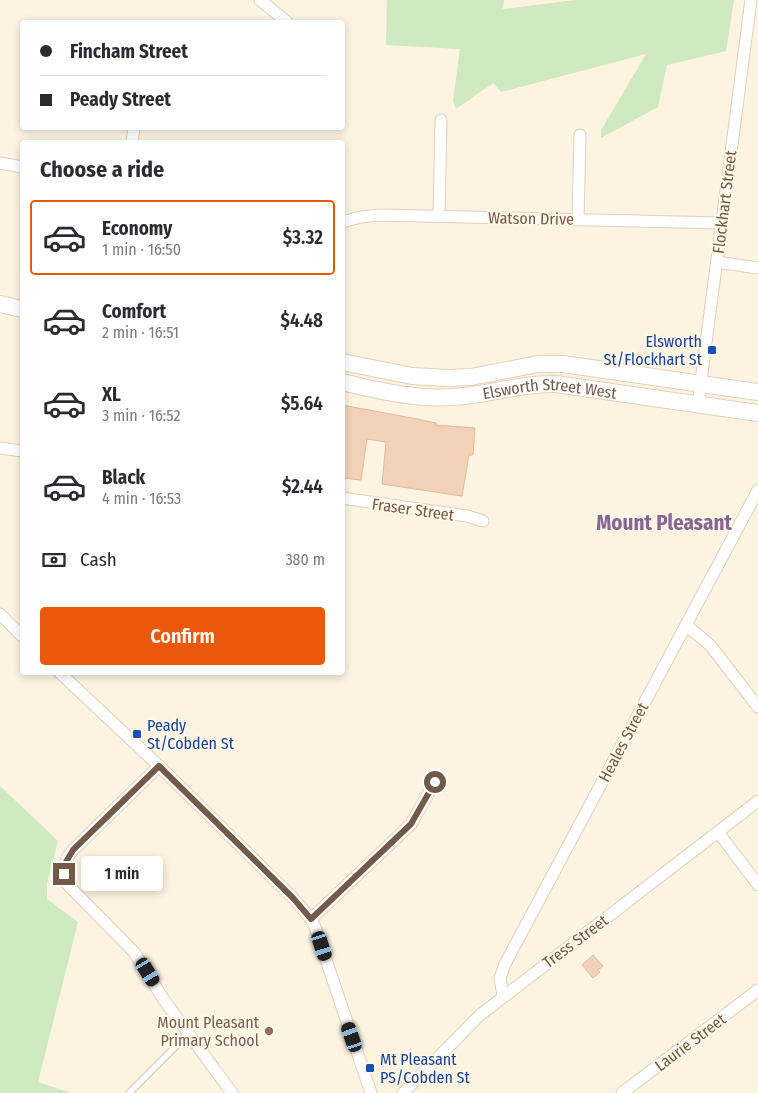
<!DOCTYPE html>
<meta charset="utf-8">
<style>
:root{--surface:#fff;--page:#f7f7f7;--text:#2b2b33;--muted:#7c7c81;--line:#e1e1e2;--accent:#ea580c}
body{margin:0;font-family:"Fira Sans Condensed",sans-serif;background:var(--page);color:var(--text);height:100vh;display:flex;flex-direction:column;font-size:19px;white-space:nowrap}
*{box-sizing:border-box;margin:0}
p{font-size:16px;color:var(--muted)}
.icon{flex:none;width:28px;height:28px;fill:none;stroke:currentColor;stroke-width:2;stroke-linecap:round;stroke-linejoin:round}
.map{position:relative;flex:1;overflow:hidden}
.side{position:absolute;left:20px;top:140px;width:325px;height:535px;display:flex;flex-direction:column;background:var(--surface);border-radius:5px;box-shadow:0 2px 8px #0003}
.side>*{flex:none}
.top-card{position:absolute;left:20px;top:20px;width:325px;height:110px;border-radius:5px;box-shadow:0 2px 8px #0003;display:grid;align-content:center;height:110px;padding:0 20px;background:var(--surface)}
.end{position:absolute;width:22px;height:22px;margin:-11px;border:6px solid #735948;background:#fff;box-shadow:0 0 0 2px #fff}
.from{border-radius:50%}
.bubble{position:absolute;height:35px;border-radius:5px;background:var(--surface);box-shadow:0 2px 8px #0003;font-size:16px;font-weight:600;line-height:35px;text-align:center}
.car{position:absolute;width:15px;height:30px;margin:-15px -8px;border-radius:6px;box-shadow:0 0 4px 1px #0007;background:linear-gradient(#222 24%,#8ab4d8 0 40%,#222 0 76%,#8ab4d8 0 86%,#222 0)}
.top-card b{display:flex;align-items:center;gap:18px;height:48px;font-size:19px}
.top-card b+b{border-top:1px solid var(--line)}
.top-card i{width:12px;height:12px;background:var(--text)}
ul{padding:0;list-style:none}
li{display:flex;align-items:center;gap:15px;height:75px;margin:0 10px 8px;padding:0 10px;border:2px solid transparent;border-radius:5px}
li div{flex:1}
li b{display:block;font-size:19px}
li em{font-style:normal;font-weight:600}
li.current{border-color:var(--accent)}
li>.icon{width:45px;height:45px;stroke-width:1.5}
h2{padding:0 20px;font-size:22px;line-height:60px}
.pay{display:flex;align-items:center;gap:12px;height:55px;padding:0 20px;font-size:19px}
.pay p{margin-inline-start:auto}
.primary-button{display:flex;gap:10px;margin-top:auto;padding:10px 20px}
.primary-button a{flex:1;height:58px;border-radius:5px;background:var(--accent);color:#fff;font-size:20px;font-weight:600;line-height:58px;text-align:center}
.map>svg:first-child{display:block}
.green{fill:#cfe9c0}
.building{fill:#f1d2b9;stroke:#e3b99a}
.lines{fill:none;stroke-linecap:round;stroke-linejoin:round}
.lane-casing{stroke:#e0cfbd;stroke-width:8}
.street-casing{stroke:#e0cfbd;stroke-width:13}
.secondary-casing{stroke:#e5d0bb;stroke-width:18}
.lane{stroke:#fff;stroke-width:5.5}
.street{stroke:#fff;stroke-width:11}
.secondary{stroke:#fff;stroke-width:16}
.route{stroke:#735948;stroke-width:6}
.transit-dot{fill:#1a4fb4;stroke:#fff7e7;stroke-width:2}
.education-dot{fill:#8d6e63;stroke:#fff7e7;stroke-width:2}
.labels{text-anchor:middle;stroke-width:4;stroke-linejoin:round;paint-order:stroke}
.street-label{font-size:16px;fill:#735948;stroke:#fff7e7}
.transit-label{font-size:16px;fill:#164399;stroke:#fff7e7;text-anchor:start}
.education-label{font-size:16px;fill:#785e54;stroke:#fff7e7;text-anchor:end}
.district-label{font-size:21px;font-weight:bold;fill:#876496;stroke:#fff7e7}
</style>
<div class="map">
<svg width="758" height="1093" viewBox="0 0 758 1093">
<rect width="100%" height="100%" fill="#fcf3e1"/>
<g class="green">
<path d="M 387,0 L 504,0 L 503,9 L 575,0 L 734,0 L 726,51 L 667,65 L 658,107 L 601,138 L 601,130 L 646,54 L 501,92 L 493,83 L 456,109 L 453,101 L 460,49 L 386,45 Z"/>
<path d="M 0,786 L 58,841 L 47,883 L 47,899 L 78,922 L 38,1082 L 71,1093 L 0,1093 Z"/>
</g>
<g class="building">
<path d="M 342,405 L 417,419 L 436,423 L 436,425 L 475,428 L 473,455 L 469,455 L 462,496 L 382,484 L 386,442 L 367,439 L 361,480 L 342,478 Z"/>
<path d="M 593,955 L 603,966 L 598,970 L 600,972 L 593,978 L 582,965 Z"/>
</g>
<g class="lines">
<g class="lane-casing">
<path id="lane" d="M 129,1093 L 189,1033"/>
</g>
<g class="street-casing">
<g id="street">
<path d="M 260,0 L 287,22"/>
<path d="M 132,142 L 134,128"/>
<path d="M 0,163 L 22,167"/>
<path d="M 439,216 L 441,120"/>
<path d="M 578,219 L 580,135"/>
<path d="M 342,222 L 361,217 L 379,215 L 721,223"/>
<path d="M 717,262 L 758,268"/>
<path d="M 698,404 L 751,0"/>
<path d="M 0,448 L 22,451"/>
<path d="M 342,498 L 467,516 L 483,521"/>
<path d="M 0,614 L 22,636"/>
<path d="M 686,625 L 710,645 L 758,707"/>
<path d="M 59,672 L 159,766 L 293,898 L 311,919 L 315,927 L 371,1093"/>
<path d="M 159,766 L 73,850 L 67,858 L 65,866 L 65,878 L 67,884 L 134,952 L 164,1000 L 232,1093"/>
<path d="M 718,832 L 758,885"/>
<path d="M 311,919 L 411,824 L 435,782"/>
<path d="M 503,996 L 500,978 L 505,964 L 758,490"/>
<path d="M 403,1093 L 480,1015 L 758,801"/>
<path d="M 622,1093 L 758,990"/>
</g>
</g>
<g class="secondary-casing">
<g id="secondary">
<path d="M 0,304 L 22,309"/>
<path d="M 342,362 L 412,376 L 448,378 L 471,377 L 538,364 L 563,364 L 758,392"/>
<path id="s1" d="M 342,382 C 383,392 423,401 464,396 C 495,393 524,383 556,384 L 758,413"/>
</g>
</g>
<use href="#lane" class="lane"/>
<use href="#street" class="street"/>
<use href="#secondary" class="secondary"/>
</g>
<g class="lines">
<path class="route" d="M 64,874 L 66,862 L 73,850 L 159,766 L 293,898 L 311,919 L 411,824 L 435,782"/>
</g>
<g class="transit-dot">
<rect x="707" y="345" width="10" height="10" rx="2.5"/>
<rect x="132" y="729" width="10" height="10" rx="2.5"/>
<rect x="365" y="1063" width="10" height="10" rx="2.5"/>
</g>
<circle class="education-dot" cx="269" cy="1031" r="5"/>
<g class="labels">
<g class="street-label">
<text transform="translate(724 202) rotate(-83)" y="6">Flockhart Street</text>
<text transform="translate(531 218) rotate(1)" y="6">Watson Drive</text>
<text dy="6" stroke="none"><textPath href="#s1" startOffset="210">Elsworth Street West</textPath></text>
<text transform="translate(413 509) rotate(8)" y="6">Fraser Street</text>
<text transform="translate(623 742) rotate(-62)" y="6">Heales Street</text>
<text transform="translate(575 941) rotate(-37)" y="6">Tress Street</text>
<text transform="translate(690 1042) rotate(-37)" y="6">Laurie Street</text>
</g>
<g class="transit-label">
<text x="702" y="347" text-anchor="end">Elsworth<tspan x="702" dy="18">St/Flockhart St</tspan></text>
<text x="147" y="731">Peady<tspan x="147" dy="18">St/Cobden St</tspan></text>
<text x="380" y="1065">Mt Pleasant<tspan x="380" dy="18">PS/Cobden St</tspan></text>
</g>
<g class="education-label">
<text x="259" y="1028">Mount Pleasant<tspan x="259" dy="18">Primary School</tspan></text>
</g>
<g class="district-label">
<text x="664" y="530">Mount Pleasant</text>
</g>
</g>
</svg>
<i class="end from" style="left:435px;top:782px"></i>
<i class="end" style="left:64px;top:874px"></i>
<div class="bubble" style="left:81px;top:856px;width:82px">1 min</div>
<i class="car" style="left:322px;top:946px;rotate:162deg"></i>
<i class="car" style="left:148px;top:972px;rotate:149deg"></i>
<i class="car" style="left:352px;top:1037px;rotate:341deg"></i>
<div class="top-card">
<b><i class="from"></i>Fincham Street</b>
<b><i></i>Peady Street</b>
</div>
<section class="side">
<h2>Choose a ride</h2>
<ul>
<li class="current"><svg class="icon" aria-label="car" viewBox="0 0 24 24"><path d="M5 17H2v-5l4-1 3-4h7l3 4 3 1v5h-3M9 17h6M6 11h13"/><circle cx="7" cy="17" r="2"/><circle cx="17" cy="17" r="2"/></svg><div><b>Economy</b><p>1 min · 16:50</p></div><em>$3.32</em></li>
<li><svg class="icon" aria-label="car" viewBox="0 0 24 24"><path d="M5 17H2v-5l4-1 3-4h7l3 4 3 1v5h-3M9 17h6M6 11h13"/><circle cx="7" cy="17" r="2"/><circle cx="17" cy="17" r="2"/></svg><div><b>Comfort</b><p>2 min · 16:51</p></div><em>$4.48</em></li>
<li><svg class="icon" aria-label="car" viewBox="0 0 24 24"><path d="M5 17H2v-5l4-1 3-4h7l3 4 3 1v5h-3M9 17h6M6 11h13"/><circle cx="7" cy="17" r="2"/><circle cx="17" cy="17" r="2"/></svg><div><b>XL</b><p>3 min · 16:52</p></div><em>$5.64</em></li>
<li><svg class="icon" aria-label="car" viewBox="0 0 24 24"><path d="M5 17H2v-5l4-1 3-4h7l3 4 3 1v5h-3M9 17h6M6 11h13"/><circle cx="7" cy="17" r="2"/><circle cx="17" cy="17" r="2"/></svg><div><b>Black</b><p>4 min · 16:53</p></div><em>$2.44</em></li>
</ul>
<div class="pay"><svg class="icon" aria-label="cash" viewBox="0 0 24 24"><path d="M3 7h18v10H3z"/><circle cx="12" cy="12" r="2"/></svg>Cash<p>380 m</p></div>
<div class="primary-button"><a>Confirm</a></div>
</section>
</div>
